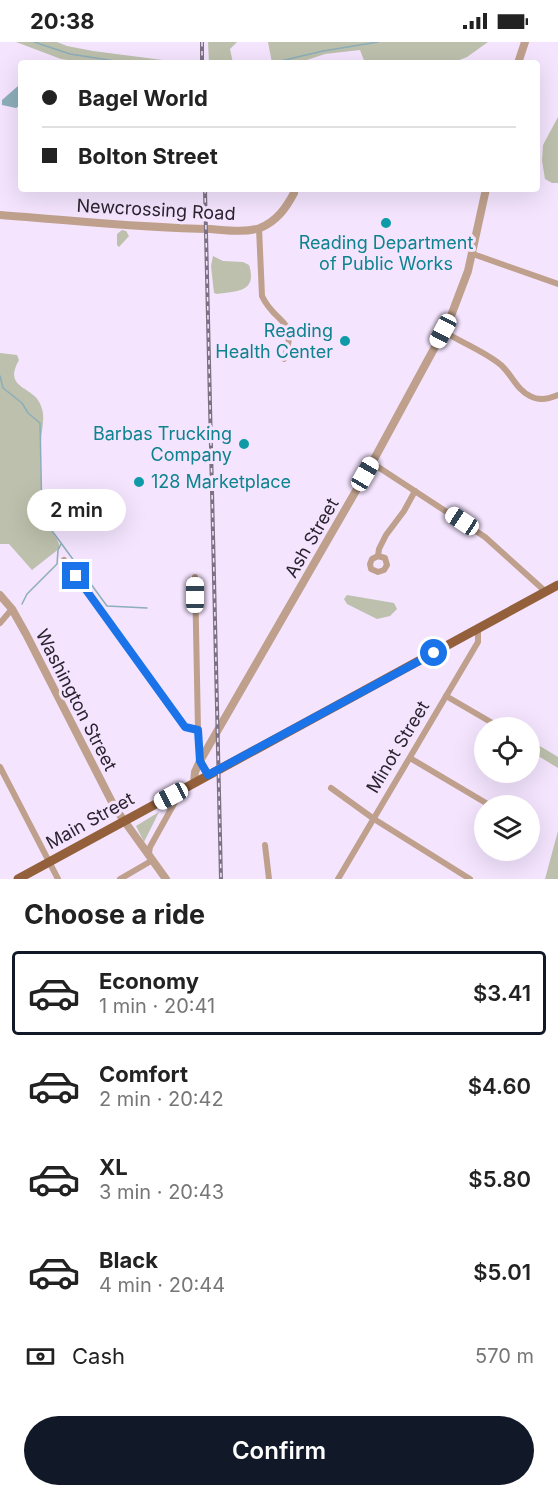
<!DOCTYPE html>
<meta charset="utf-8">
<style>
:root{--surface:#fff;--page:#f2f2f2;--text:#222;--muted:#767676;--line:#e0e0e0;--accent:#111827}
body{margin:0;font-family:Inter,sans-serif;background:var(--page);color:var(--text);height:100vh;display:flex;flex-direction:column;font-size:22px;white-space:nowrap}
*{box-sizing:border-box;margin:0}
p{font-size:20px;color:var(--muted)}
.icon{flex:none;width:33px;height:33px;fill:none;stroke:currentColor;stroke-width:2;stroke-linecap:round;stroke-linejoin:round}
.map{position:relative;height:837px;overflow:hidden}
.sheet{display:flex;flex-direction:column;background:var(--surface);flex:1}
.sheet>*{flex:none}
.guide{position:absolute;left:18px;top:18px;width:522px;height:132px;border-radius:6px;box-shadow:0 6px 24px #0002;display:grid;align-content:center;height:132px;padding:0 24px;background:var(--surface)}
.fabs{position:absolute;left:474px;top:675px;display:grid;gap:12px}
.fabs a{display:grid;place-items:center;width:66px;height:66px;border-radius:50%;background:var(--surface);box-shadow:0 6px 24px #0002;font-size:30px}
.end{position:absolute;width:27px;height:27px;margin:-14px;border:8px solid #1a73e8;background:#fff;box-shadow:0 0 0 3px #fff}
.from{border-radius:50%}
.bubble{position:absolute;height:42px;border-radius:21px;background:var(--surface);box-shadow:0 6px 24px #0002;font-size:20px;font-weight:600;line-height:42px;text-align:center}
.car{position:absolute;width:18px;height:36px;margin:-18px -9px;border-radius:8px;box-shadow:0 0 4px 2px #0007;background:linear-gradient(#fff 24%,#345 0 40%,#fff 0 76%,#345 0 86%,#fff 0)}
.guide b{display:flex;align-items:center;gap:21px;height:57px;font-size:22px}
.guide b+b{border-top:2px solid var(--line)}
.guide i{width:15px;height:15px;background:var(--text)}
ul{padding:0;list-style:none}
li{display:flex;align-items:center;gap:18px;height:84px;margin:0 12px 9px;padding:0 12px;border:3px solid transparent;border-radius:6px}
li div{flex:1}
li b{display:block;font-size:22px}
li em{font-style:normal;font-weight:600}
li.active{border-color:var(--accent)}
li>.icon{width:54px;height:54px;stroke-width:1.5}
h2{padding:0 24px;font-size:27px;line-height:72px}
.pay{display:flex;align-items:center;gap:15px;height:66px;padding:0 24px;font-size:22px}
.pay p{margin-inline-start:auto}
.cta{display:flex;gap:12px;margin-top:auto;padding:12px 24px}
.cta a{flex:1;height:69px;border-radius:36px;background:var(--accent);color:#fff;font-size:24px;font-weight:600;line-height:69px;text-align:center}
.status{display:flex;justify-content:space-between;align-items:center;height:42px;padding:0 30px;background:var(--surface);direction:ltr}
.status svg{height:16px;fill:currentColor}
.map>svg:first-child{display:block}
.green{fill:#bcc0ac}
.water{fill:#8caeba}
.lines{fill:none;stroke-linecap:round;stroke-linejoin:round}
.stream{stroke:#8caeba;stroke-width:1.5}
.minor{stroke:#bea08c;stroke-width:6}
.tertiary{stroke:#bea08c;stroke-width:8}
.primary{stroke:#94603b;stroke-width:9}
.rail-casing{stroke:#7c7183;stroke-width:4}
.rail{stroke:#f4e4fe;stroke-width:1.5;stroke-dasharray:4.5;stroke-linecap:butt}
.route{stroke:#1a73e8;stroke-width:8}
.culture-dot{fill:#0f9aa8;stroke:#f4e4fe;stroke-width:2}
.labels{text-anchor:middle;stroke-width:6;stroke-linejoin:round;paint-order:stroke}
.street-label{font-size:18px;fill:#2b2430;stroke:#f4e4fe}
.culture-label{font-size:18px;fill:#0d838f;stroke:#f4e4fe;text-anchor:end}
</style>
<div class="status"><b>20:38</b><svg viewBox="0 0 49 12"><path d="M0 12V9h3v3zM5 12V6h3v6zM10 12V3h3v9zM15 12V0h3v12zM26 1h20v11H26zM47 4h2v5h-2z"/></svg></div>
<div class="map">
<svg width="558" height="837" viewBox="0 0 558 837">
<rect width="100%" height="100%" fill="#f4e4fe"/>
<g class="green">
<path d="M 16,0 L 57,0 L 67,4 L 93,9 L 186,21 L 89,21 L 61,17 Z"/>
<path d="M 208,0 L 237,0 L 230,7 L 233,21 L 209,21 Z"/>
<path d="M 268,0 L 488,0 L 467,15 L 452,21 L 365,21 L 360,8 L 325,12 L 298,21 L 272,21 Z"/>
<path d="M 558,75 L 558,141 L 552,141 L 545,137 L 542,119 L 543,103 Z"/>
<path d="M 122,188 L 126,189 L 129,194 L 119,205 L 117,203 L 117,192 Z"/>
<path d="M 213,214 L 223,219 L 243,220 L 249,223 C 258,251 235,249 217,252 L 214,251 L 211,224 Z"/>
<path d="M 0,311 L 17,313 L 19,318 C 2,348 34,343 41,364 C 46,376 41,388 41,401 C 40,419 41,438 42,456 C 42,461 40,470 42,475 C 47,486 58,493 60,506 L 32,528 L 9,502 L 0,502 Z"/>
<path d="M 347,553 L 394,561 L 397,567 L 390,574 L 377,577 L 347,562 L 344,557 Z"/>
<path d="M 530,698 L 558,715 L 558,726 L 530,709 Z"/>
<path d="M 159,770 L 144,800 L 136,784 Z"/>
<path d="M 558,789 L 558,837 L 545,837 Z"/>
</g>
<path class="water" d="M 18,44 L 21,45 L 19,64 L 16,66 L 2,63 L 2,58 Z"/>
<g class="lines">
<g class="stream">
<path d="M 34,0 L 70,12 L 128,21"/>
<path d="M 272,21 L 323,9 L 378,0"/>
<path d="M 0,334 L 3,346 L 22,361 L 28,371 L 40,381 L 42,475 L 107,564 L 147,566"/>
<path d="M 22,562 L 27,552 L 57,522 L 58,508 L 61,502"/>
</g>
<g class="minor">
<path d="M 259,186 L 262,254 C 276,284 299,275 284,317"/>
<path d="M 473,212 L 558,242"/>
<path d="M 443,289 C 462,301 484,309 501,323 C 512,333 517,348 530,354 C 539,359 549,357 558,353"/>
<path d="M 372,421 L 485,495 L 546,550"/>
<path d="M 378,514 L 372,517 L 370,522 L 371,527 L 378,530 L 384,528 L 387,523 L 385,516 L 378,514 L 379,507 L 386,493 L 404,469 L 415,449"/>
<path d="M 64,518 L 185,684 L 198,688 L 200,719"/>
<path d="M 195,535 L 198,688"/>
<path d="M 0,581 L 12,567"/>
<path d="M 446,654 L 501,686"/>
<path d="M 410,716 L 491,764"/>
<path d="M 0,725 L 58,837"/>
<path d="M 331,746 L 374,777 L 470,837"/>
<path d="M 530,786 L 535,789"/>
<path d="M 265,803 L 269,837"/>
<path d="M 120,837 L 151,819 L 149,811 L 150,805 L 180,751"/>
<path d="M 338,837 L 478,600 L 478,587"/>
</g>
<g class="tertiary">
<path d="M 518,21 L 525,0"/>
<path d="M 0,173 C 70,178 140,186 210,187 C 225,188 245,191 260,186 C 277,179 286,166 294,151"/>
<path d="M 0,553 L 12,567 L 26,592 L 115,766 L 166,837"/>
<path d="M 194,741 L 195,730 L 200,719 L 372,421 L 449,279 L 468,229 L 486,147"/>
</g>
<path class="primary" d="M 18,837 L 558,543"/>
<g class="rail-casing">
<g id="rail">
<path d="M 202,0 L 202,21"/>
<path d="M 205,147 L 221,837"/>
</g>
</g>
<use href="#rail" class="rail"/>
</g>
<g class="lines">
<path class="route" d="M 76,534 L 185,685 L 198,688 L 200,719 L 208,733 L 434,611"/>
</g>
<g class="culture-dot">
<circle cx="386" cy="181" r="6"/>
<circle cx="345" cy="299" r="6"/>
<circle cx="244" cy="402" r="6"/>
<circle cx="139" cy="440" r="6"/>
</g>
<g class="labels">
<g class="street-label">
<text transform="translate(156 168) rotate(3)" y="6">Newcrossing Road</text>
<text transform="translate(312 496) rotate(-60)" y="6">Ash Street</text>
<text transform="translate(76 658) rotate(63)" y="6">Washington Street</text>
<text transform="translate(398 705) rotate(-59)" y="6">Minot Street</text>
<text transform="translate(90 779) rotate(-29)" y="6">Main Street</text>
</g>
<g class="culture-label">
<text x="386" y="207" text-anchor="middle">Reading Department<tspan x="386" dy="21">of Public Works</tspan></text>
<text x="333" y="295">Reading<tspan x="333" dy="21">Health Center</tspan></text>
<text x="232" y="398">Barbas Trucking<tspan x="232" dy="21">Company</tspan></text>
<text x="151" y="446" text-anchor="start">128 Marketplace</text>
</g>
</g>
</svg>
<div class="fabs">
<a><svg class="icon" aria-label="locate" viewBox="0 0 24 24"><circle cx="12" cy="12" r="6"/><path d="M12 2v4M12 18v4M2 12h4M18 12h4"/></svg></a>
<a><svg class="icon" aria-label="layers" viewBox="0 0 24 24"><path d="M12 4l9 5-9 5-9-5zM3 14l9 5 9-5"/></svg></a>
</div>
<i class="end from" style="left:434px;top:611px"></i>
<i class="end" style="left:76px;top:534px"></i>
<div class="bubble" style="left:27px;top:447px;width:99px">2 min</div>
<i class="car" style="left:443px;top:289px;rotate:208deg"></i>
<i class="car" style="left:365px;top:432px;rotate:30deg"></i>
<i class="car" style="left:462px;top:479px;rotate:303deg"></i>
<i class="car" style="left:195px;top:553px;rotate:0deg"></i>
<i class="car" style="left:171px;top:754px;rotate:242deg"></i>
<div class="guide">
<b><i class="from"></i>Bagel World</b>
<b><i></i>Bolton Street</b>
</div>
</div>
<section class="sheet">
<h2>Choose a ride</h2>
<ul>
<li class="active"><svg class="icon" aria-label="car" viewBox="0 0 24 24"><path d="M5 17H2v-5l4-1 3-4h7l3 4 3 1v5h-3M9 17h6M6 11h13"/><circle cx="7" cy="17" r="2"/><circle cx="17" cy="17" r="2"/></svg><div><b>Economy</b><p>1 min · 20:41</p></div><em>$3.41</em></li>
<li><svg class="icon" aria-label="car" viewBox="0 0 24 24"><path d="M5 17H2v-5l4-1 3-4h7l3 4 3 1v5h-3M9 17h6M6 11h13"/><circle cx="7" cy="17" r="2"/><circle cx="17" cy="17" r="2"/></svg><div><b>Comfort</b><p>2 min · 20:42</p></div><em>$4.60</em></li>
<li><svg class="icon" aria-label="car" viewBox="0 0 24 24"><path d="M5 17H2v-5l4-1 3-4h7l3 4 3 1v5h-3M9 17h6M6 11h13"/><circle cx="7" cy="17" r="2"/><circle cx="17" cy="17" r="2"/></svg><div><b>XL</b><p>3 min · 20:43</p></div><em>$5.80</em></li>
<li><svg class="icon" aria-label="car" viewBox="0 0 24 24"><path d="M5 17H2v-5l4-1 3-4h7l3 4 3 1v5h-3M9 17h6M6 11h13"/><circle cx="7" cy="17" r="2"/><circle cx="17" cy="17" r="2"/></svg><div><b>Black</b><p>4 min · 20:44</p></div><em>$5.01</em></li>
</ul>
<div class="pay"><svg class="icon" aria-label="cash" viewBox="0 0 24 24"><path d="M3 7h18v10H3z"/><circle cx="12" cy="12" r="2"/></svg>Cash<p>570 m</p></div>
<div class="cta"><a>Confirm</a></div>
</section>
